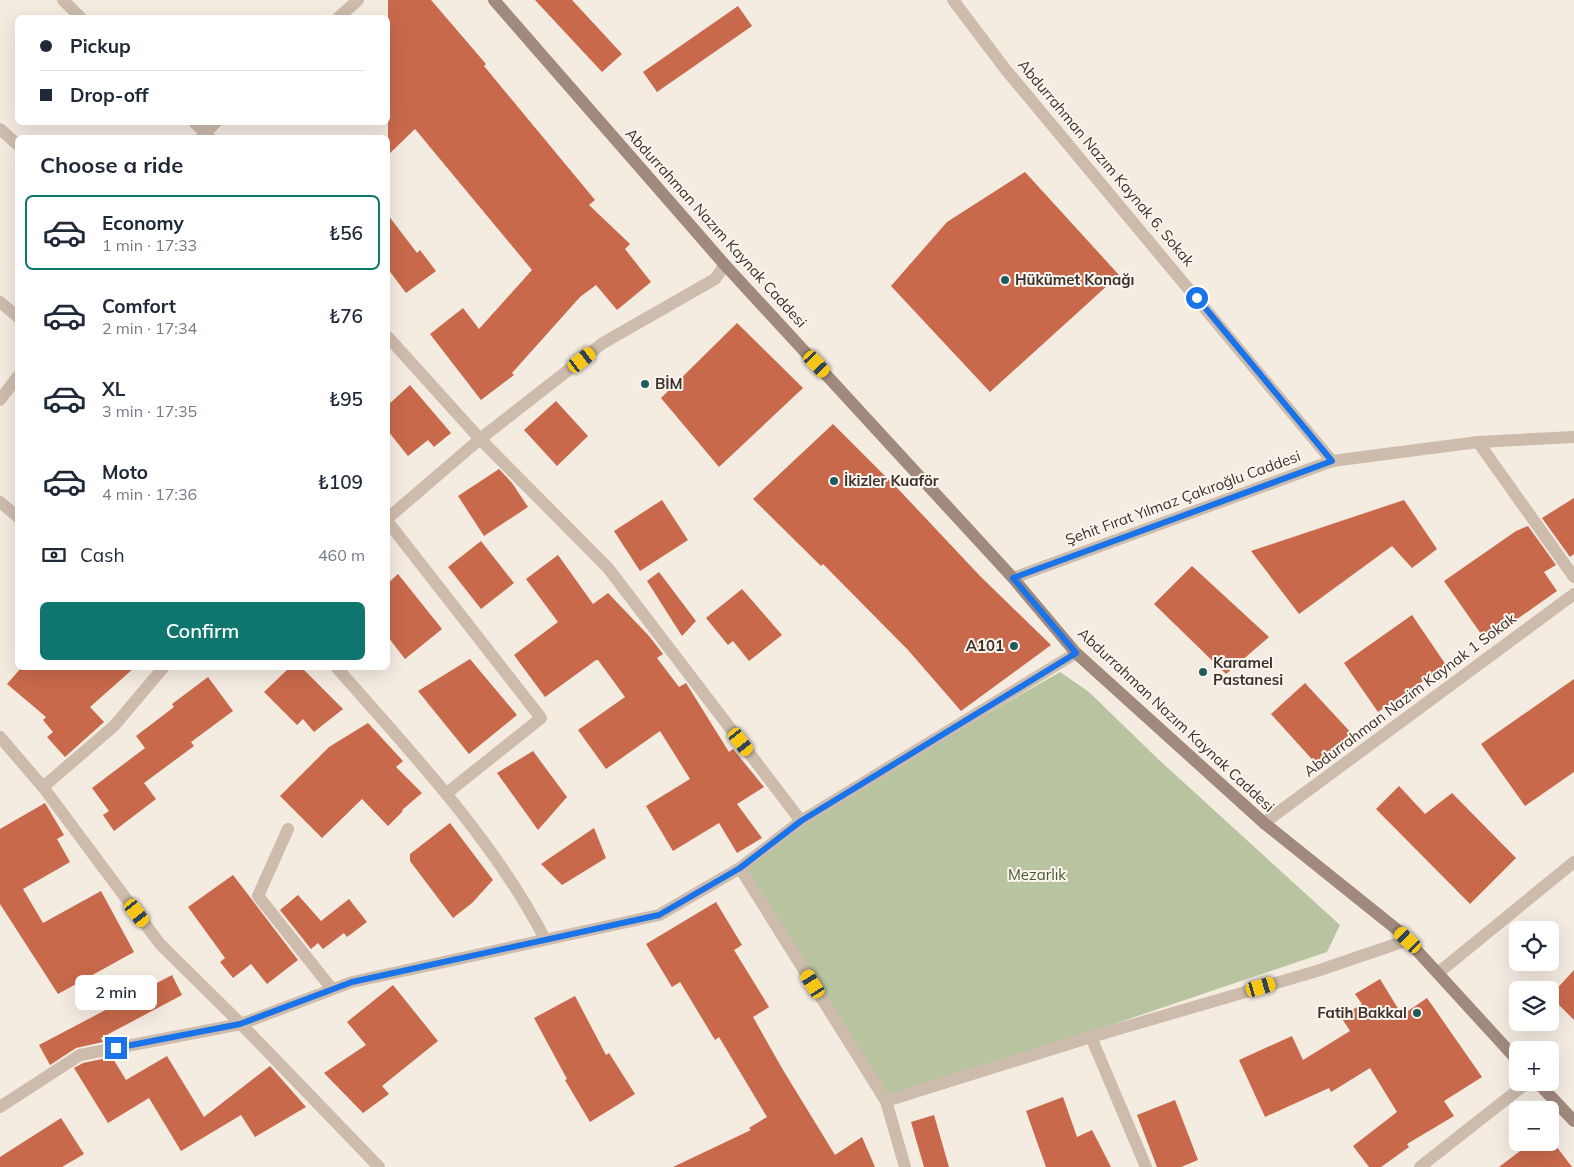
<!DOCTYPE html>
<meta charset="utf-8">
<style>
:root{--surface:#fff;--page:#f6f6f7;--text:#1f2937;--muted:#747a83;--line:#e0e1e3;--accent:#0f766e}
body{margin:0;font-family:Mulish,sans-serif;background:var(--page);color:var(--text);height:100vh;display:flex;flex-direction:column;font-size:19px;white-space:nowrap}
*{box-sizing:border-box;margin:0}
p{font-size:16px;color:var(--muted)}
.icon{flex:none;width:28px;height:28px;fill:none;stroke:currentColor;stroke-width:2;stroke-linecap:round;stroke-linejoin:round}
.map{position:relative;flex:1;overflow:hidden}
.side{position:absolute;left:15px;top:135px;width:375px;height:535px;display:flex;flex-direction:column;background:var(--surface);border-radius:8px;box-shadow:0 5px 20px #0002}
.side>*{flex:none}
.hud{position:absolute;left:15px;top:15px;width:375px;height:110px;border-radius:8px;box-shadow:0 5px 20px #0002;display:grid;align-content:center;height:110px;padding:0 25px;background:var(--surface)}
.buttons{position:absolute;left:1509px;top:921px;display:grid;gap:10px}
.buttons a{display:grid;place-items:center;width:50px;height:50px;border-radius:8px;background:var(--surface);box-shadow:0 5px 20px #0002;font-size:25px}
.end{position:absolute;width:22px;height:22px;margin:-11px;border:6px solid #1a73e8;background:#fff;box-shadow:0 0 0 2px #fff}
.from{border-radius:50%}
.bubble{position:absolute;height:35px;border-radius:8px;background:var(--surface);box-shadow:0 5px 20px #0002;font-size:16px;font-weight:600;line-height:35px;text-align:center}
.car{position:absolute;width:15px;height:30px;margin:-15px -8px;border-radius:6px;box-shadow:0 0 4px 1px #0007;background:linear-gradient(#f5c518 24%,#345 0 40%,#f5c518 0 76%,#345 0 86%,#f5c518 0)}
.hud b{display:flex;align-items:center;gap:18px;height:48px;font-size:19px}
.hud b+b{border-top:1px solid var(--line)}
.hud i{width:12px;height:12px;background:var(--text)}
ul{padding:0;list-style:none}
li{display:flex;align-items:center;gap:15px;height:75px;margin:0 10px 8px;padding:0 15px;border:2px solid transparent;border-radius:8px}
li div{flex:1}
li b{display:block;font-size:19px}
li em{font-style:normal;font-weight:600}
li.active{border-color:var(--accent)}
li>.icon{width:45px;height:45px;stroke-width:1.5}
h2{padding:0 25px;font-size:22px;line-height:60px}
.pay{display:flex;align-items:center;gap:12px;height:55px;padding:0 25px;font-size:19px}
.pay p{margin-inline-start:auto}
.cta{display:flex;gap:10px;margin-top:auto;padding:10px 25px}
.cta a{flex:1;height:58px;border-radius:8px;background:var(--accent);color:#fff;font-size:20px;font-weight:600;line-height:58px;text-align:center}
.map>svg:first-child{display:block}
.green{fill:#b8c4a0}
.building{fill:#c8694b}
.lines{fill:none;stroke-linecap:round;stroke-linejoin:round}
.street{stroke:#cdbbac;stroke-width:12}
.secondary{stroke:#a18a7d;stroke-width:12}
.route{stroke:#1a73e8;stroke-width:6}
.poi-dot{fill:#1f5a5e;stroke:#fbf5ee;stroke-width:2}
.labels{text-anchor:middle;stroke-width:4;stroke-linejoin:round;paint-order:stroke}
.street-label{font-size:15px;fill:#3b302b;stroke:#fbf5ee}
.poi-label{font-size:15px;font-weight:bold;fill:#3b302b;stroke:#fbf5ee;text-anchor:start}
.park-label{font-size:15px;fill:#4a5a2e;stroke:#fbf5ee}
</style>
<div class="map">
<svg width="1574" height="1167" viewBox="0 0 1574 1167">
<rect width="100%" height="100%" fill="#f4ebe1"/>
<path class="green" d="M 1060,672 L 1089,692 L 1158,759 L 1340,925 L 1327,952 L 886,1101 L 740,868 L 801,821 Z"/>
<g class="building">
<path d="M 388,0 L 431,0 L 486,64 L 484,66 L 595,200 L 589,205 L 630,244 L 625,249 L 651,282 L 617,310 L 596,285 L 580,297 L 512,373 L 514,375 L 481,400 L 430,334 L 463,308 L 479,329 L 532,270 L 415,129 L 388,155 Z"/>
<path d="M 535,0 L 572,0 L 622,54 L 602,72 Z"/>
<path d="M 738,6 L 752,26 L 657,92 L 643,72 Z"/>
<path d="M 1025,172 L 1119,275 L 990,392 L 891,286 L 947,222 Z"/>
<path d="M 388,215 L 417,253 L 420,250 L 436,271 L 406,293 L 388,269 Z"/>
<path d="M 737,323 L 803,388 L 719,467 L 661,398 Z"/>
<path d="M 410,385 L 451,433 L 434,447 L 428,440 L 408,456 L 388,431 L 388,405 Z"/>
<path d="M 556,401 L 588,436 L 557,466 L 524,430 Z"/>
<path d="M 833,424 L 901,492 L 980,576 L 1051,645 L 961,711 L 908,650 L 823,564 L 821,566 L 753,499 Z"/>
<path d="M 499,469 L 512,483 L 528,507 L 484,536 L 458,496 Z"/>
<path d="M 1574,498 L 1574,554 L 1570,557 L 1542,518 Z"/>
<path d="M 662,500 L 688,540 L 640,571 L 614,531 Z"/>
<path d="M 1404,500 L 1437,549 L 1412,568 L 1392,546 L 1299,614 L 1251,551 Z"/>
<path d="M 1528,526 L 1556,565 L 1544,572 L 1557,591 L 1486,641 L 1444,581 L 1516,531 Z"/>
<path d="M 481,541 L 514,583 L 481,609 L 448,567 Z"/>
<path d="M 558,555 L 593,604 L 608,593 L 649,636 L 663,654 L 657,658 L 679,687 L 686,683 L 729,752 L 733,749 L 764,787 L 737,804 L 762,838 L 737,853 L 719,823 L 673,851 L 646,806 L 690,779 L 660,731 L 606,769 L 578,730 L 625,697 L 598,660 L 596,660 L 545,697 L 514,655 L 558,622 L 526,579 Z"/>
<path d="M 1192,566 L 1269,637 L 1226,674 L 1154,604 Z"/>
<path d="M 659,572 L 696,621 L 682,636 L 647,581 Z"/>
<path d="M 398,574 L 442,629 L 405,659 L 388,637 L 388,583 Z"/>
<path d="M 742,589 L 782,635 L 749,661 L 733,641 L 728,645 L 706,618 Z"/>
<path d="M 1412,615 L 1446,665 L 1378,712 L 1344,663 Z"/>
<path d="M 470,659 L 517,715 L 469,754 L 418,691 Z"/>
<path d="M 21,668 L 134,668 L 90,707 L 104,722 L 65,757 L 47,737 L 53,732 L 43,720 L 46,717 L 7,684 Z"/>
<path d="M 289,668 L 302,668 L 343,709 L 314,732 L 303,719 L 297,725 L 264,692 Z"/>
<path d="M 208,677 L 233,711 L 191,742 L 194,746 L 144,783 L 156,799 L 114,831 L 103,815 L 109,811 L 92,788 L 145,748 L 136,736 L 174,707 L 172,704 Z"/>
<path d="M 1574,679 L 1574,772 L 1525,806 L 1481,744 Z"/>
<path d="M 1305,683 L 1354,736 L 1319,767 L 1271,714 Z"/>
<path d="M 368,723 L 403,761 L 396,767 L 422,793 L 402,810 L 403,811 L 388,826 L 362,799 L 322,838 L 280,796 L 329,747 Z"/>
<path d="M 533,751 L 567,797 L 538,830 L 497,773 Z"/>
<path d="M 1399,786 L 1425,814 L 1452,793 L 1516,858 L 1470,904 L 1376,809 Z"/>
<path d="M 45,803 L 64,835 L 57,839 L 70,862 L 23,889 L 43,923 L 101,891 L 134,952 L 58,994 L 0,904 L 0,829 Z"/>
<path d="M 450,823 L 493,880 L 472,903 L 453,918 L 410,861 L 410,854 Z"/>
<path d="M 594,828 L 606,858 L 562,885 L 541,864 Z"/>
<path d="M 233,875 L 298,960 L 267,984 L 251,964 L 233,978 L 220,962 L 225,958 L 188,907 Z"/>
<path d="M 298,895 L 321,921 L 349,899 L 367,922 L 347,937 L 344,933 L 323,949 L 318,943 L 311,949 L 280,910 Z"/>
<path d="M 716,902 L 742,945 L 734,950 L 769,1007 L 753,1017 L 783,1070 L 835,1155 L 862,1137 L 875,1167 L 673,1167 L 751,1130 L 749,1128 L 767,1117 L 719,1037 L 715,1040 L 680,982 L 672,987 L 646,944 Z"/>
<path d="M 1574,970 L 1574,1020 L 1550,996 Z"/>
<path d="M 172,975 L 182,995 L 101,1038 L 103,1042 L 76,1048 L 50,1065 L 39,1045 Z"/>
<path d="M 1380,979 L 1402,1015 L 1427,998 L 1482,1077 L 1444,1101 L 1454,1116 L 1407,1144 L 1409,1147 L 1381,1167 L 1369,1167 L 1353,1146 L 1397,1112 L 1370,1068 L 1331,1092 L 1329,1088 L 1265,1117 L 1239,1060 L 1292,1036 L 1303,1060 L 1350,1031 L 1341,1017 L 1362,1004 L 1355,994 Z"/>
<path d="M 393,985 L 438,1041 L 382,1086 L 389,1094 L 363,1113 L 324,1073 L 366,1045 L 347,1022 Z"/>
<path d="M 575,996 L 606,1055 L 609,1053 L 635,1094 L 590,1122 L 565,1080 L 567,1079 L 534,1018 Z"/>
<path d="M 167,1056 L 204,1117 L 270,1066 L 306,1107 L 255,1137 L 241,1115 L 181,1151 L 149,1098 L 108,1123 L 74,1068 L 83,1063 L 112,1057 L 126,1080 Z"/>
<path d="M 1063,1097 L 1077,1137 L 1092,1130 L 1111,1167 L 1046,1167 L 1026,1111 Z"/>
<path d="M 1175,1100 L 1198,1160 L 1181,1167 L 1157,1167 L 1137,1115 Z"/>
<path d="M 934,1115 L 949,1167 L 924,1167 L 911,1122 Z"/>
<path d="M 61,1118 L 84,1154 L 62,1167 L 0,1167 L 0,1157 Z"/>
<path d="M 1532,1142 L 1553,1142 L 1572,1167 L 1499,1167 Z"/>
</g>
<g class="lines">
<g class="street">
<path d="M 63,0 L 81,18"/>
<path d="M 953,0 L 1006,70 L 1332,461"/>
<path d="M 338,18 L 358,0"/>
<path d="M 194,122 L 210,138"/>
<path d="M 0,129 L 18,145"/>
<path d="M 201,138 L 216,122"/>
<path d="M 0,302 L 18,317"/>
<path d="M 388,337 L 480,439 L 608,568 L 801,821"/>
<path d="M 0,400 L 18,376"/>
<path d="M 1478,442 L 1574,577"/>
<path d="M 0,502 L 18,517"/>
<path d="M 388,518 L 480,439 L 603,343 L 715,279 L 725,265"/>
<path d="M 388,522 L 541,718 L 447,793"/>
<path d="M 1013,578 L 1332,461 L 1478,442 L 1574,437"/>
<path d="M 337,668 C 410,751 494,840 545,939"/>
<path d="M 0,737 L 43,787 L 160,944 L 241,1024 L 379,1167"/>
<path d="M 43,787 L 114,726 L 163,668"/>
<path d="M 1264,823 L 1574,594"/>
<path d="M 288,829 L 258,896 L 332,989"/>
<path d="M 740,868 L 886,1101 L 905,1167"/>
<path d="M 1438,973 L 1574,862"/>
<path d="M 1091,1037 L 1146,1167"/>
<path d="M 886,1101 L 1091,1037 L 1317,971 L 1408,940"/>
<path d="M 0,1107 L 80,1055 L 241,1024 L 352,982 L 659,915 L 740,868 L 801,821 L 1076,653"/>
<path d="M 1420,1167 L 1528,1082"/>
</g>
<g class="secondary">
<path d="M 494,0 L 725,265 L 1013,578 L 1076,653 L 1264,823 L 1400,932 L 1518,1061"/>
<path d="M 1537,1082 L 1574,1121"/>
</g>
</g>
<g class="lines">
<path class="route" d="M 116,1048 L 240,1024 L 352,982 L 659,915 L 740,868 L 801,821 L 1076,653 L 1013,578 L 1332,461 L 1197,298"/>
</g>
<g class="poi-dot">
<circle cx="1005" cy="280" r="5"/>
<circle cx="645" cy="384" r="5"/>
<circle cx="834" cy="481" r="5"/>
<circle cx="1014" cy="646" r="5"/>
<circle cx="1203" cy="672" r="5"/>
<circle cx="1417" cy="1013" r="5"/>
</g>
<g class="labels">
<g class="street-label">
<text transform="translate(1106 163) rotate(50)" y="5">Abdurrahman Nazım Kaynak 6. Sokak</text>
<text transform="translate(716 228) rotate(48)" y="5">Abdurrahman Nazım Kaynak Caddesi</text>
<text transform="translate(1183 498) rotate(-20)" y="5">Şehit Fırat Yılmaz Çakıroğlu Caddesi</text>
<text transform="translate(1410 695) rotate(-37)" y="5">Abdurrahman Nazim Kaynak 1 Sokak</text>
<text transform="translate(1176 720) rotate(43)" y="5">Abdurrahman Nazım Kaynak Caddesi</text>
</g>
<g class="poi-label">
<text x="1015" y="285">Hükümet Konağı</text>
<text x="655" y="389">BİM</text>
<text x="844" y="486">İkizler Kuaför</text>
<text x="1004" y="651" text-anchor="end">A101</text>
<text x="1213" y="668">Karamel<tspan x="1213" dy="17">Pastanesi</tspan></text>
<text x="1407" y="1018" text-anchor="end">Fatih Bakkal</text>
</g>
<g class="park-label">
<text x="1037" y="880">Mezarlık</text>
</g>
</g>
</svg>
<div class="buttons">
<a><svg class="icon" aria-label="locate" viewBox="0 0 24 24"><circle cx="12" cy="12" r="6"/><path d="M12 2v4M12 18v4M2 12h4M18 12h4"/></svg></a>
<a><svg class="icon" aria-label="layers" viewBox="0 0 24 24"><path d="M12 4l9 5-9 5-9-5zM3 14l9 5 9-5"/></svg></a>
<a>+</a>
<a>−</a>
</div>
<i class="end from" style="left:1197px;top:298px"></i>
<i class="end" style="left:116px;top:1048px"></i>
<div class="bubble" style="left:75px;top:975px;width:82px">2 min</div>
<i class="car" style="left:582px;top:360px;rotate:52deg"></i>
<i class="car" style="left:817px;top:364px;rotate:137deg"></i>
<i class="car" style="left:741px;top:742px;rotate:143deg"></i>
<i class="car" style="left:137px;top:913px;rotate:143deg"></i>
<i class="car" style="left:1408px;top:940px;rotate:313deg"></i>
<i class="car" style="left:813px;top:984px;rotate:328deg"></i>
<i class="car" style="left:1261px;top:987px;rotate:74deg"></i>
<div class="hud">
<b><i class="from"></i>Pickup</b>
<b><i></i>Drop-off</b>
</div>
<section class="side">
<h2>Choose a ride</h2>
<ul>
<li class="active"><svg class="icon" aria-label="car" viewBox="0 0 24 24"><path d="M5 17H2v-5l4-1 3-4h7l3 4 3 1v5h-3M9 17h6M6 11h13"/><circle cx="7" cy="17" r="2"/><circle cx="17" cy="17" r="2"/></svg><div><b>Economy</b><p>1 min · 17:33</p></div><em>₺56</em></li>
<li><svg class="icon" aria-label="car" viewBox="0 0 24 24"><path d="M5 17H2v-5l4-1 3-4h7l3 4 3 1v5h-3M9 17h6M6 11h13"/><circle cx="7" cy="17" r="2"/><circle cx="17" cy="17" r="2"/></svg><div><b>Comfort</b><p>2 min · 17:34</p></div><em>₺76</em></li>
<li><svg class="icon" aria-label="car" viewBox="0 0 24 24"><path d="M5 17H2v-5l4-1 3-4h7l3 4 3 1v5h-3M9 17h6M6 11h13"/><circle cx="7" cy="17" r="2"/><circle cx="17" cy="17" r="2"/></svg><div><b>XL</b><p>3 min · 17:35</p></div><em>₺95</em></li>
<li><svg class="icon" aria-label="car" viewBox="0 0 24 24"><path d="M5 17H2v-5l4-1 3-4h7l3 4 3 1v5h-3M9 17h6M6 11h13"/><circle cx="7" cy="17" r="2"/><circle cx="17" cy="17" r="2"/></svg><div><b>Moto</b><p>4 min · 17:36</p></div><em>₺109</em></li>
</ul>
<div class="pay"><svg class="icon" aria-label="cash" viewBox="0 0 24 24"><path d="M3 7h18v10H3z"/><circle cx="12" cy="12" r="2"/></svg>Cash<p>460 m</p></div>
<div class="cta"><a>Confirm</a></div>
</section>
</div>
